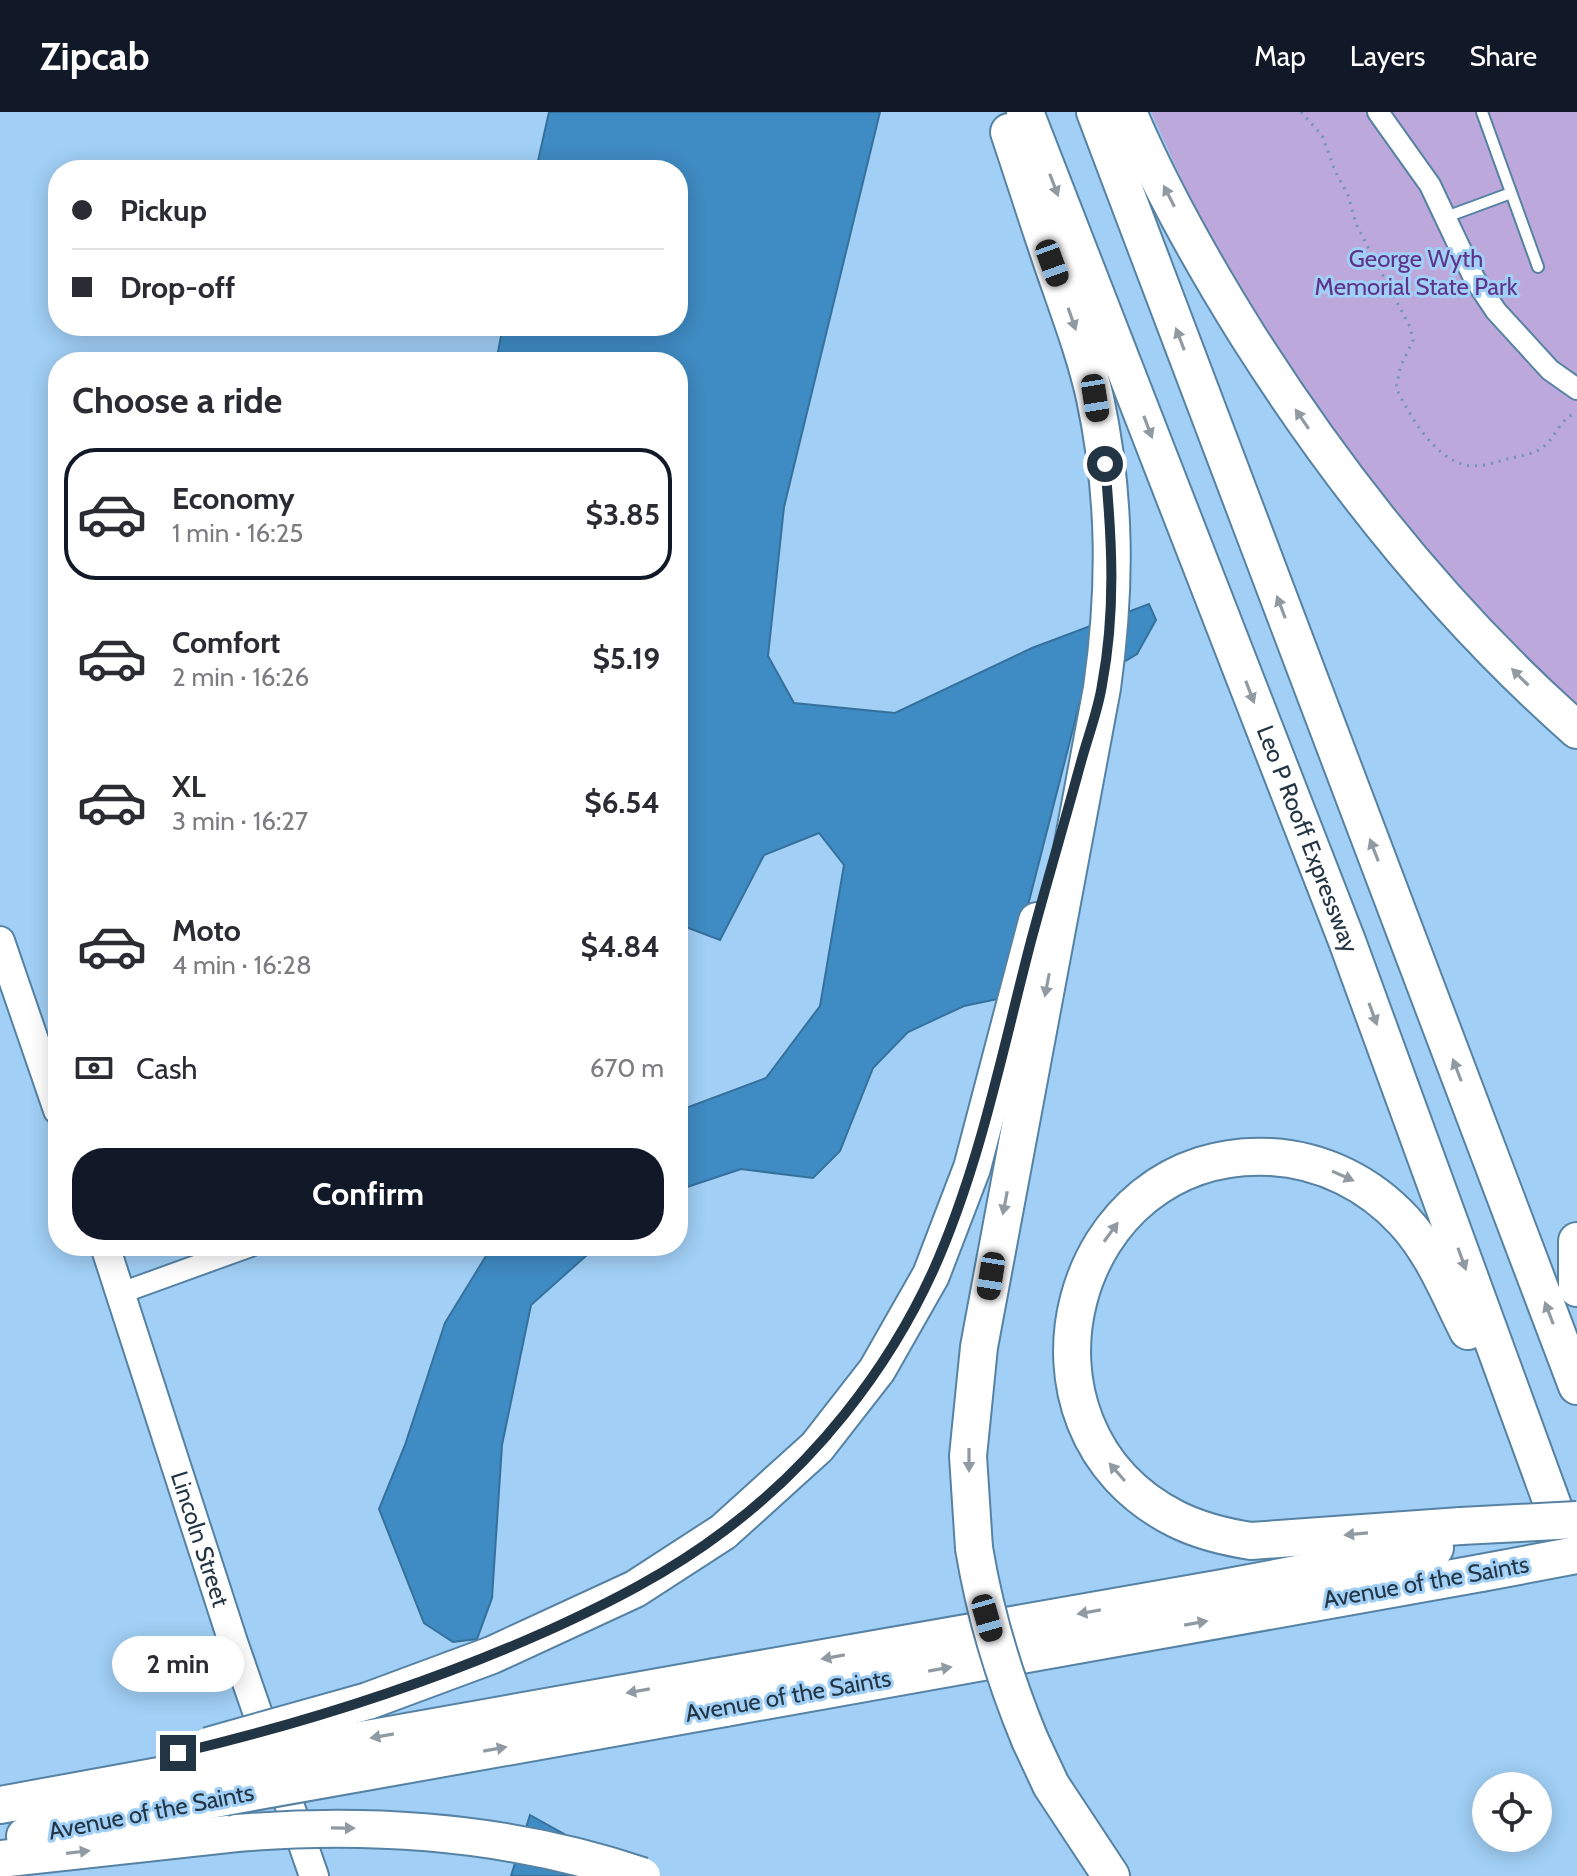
<!DOCTYPE html>
<meta charset="utf-8">
<style>
:root{--surface:#fff;--page:#f7f7f7;--text:#2b2b33;--muted:#7c7c81;--line:#e1e1e2;--accent:#111827}
body{margin:0;font-family:Cabin,sans-serif;background:var(--page);color:var(--text);height:100vh;display:flex;flex-direction:column;font-size:30px;white-space:nowrap}
*{box-sizing:border-box;margin:0}
p{font-size:26px;color:var(--muted)}
.icon{flex:none;width:44px;height:44px;fill:none;stroke:currentColor;stroke-width:2;stroke-linecap:round;stroke-linejoin:round}
.map{position:relative;flex:1;overflow:hidden}
.side{position:absolute;left:48px;top:240px;width:640px;height:904px;display:flex;flex-direction:column;background:var(--surface);border-radius:32px;box-shadow:0 4px 20px #0003}
.side>*{flex:none}
.top-card{position:absolute;left:48px;top:48px;width:640px;height:176px;border-radius:32px;box-shadow:0 4px 20px #0003;display:grid;align-content:center;height:176px;padding:0 24px;background:var(--surface)}
.fabs{position:absolute;left:1472px;top:1660px;display:grid;gap:16px}
.fabs a{display:grid;place-items:center;width:80px;height:80px;border-radius:50%;background:var(--surface);box-shadow:0 4px 20px #0003;font-size:40px}
.end{position:absolute;width:36px;height:36px;margin:-18px;border:10px solid #223544;background:#fff;box-shadow:0 0 0 4px #fff}
.from{border-radius:50%}
.bubble{position:absolute;height:56px;border-radius:28px;background:var(--surface);box-shadow:0 4px 20px #0003;font-size:26px;font-weight:700;line-height:56px;text-align:center}
.car{position:absolute;width:24px;height:48px;margin:-24px -12px;border-radius:10px;box-shadow:0 0 6px 2px #0007;background:linear-gradient(#222 24%,#8ab4d8 0 40%,#222 0 76%,#8ab4d8 0 86%,#222 0)}
.top-card b{display:flex;align-items:center;gap:28px;height:76px;font-size:30px}
.top-card b+b{border-top:2px solid var(--line)}
.top-card i{width:20px;height:20px;background:var(--text)}
ul{padding:0;list-style:none}
li{display:flex;align-items:center;gap:24px;height:132px;margin:0 16px 12px;padding:0 8px;border:4px solid transparent;border-radius:32px}
li div{flex:1}
li b{display:block;font-size:30px}
li em{font-style:normal;font-weight:700}
li.active{border-color:var(--accent)}
li>.icon{width:72px;height:72px;stroke-width:1.5}
h2{padding:0 24px;font-size:36px;line-height:96px}
.pay{display:flex;align-items:center;gap:20px;height:88px;padding:0 24px;font-size:30px}
.pay p{margin-inline-start:auto}
.button{display:flex;gap:16px;margin-top:auto;padding:16px 24px}
.button a{flex:1;height:92px;border-radius:32px;background:var(--accent);color:#fff;font-size:32px;font-weight:700;line-height:92px;text-align:center}
header{display:flex;align-items:center;gap:48px;box-sizing:border-box;height:112px;padding:0 40px;background:var(--accent);color:#fff}
header strong{font-size:38px}
nav{display:flex;gap:44px;margin-inline-start:auto;font-size:28px}
.map>svg:first-child{display:block}
.green{fill:#bda8db}
.water{fill:#3f8bc3;stroke:#36719d;stroke-width:2}
.lines{fill:none;stroke-linecap:round;stroke-linejoin:round}
.service-casing{stroke:#5682a4;stroke-width:14}
.minor-casing{stroke:#5682a4;stroke-width:24}
.secondary-casing{stroke:#5682a4;stroke-width:32}
.motorway-casing{stroke:#5682a4;stroke-width:40}
.path{stroke:#7195b2;stroke-width:3;stroke-dasharray:2 6;stroke-linecap:butt}
.service{stroke:#fff;stroke-width:10}
.minor{stroke:#fff;stroke-width:20}
.secondary{stroke:#fff;stroke-width:28}
.motorway{stroke:#fff;stroke-width:36}
.motorway-bridge-casing{stroke:#5682a4;stroke-width:40;stroke-linecap:butt}
.motorway-bridge{stroke:#fff;stroke-width:36}
.oneway{fill:#909aa2}
.route{stroke:#223544;stroke-width:10}
.labels{text-anchor:middle;stroke-width:6;stroke-linejoin:round;paint-order:stroke}
.park-label{font-size:24px;fill:#5e338c;stroke:#a1cff5}
.street-label{font-size:24px;fill:#223544;stroke:#a1cff5}
</style>
<header>
<strong>Zipcab</strong>
<nav><a>Map</a><a>Layers</a><a>Share</a></nav>
</header>
<div class="map">
<svg width="1577" height="1764" viewBox="0 0 1577 1764">
<rect width="100%" height="100%" fill="#a1cff5"/>
<path class="green" d="M 1151,0 L 1577,0 L 1577,592 L 1529,549 L 1402,410 L 1288,258 L 1217,145 Z"/>
<g class="water">
<path d="M 549,0 L 880,0 L 784,395 L 768,544 L 794,591 L 895,601 L 1032,536 L 1149,492 L 1156,508 L 1137,542 L 1084,574 L 1014,848 L 998,887 L 964,894 L 908,920 L 873,956 L 840,1039 L 813,1066 L 741,1057 L 678,1078 L 678,999 L 766,966 L 820,894 L 844,753 L 819,721 L 764,743 L 720,828 L 678,812 L 678,250 L 496,250 L 503,214 L 678,214 L 678,58 L 536,58 Z"/>
<path d="M 492,1134 L 597,1134 L 531,1193 L 502,1333 L 492,1486 L 477,1527 L 453,1530 L 424,1511 L 379,1397 L 405,1333 L 445,1211 Z"/>
<path d="M 530,1703 L 564,1722 L 582,1764 L 511,1764 Z"/>
</g>
<g class="lines">
<g class="service-casing">
<g id="service">
<path d="M 1482,0 L 1538,155"/>
<path d="M 1446,105 L 1511,81"/>
</g>
</g>
<g class="minor-casing">
<g id="minor">
<path d="M 1378,0 L 1430,73 L 1474,166 L 1496,199 L 1550,258 L 1577,277"/>
<path d="M 121,1181 L 251,1134"/>
</g>
</g>
<g class="secondary-casing">
<g id="secondary">
<path d="M 0,829 L 58,998"/>
<path id="s1" d="M 105,1134 L 233,1530 L 314,1764"/>
</g>
</g>
<g class="motorway-casing">
<g id="motorway">
<path id="s2" d="M 1025,0 L 1347,829 L 1568,1435"/>
<path d="M 1095,0 L 1577,1274"/>
<path d="M 1128,0 C 1161,78 1203,152 1248,224 C 1340,369 1448,504 1577,618"/>
<path d="M 1577,1129 L 1577,1176"/>
<path d="M 1461,1414 L 1251,1429 C 1225,1425 1200,1419 1176,1407 C 994,1315 1067,1034 1271,1045 C 1323,1048 1370,1072 1404,1109 C 1433,1140 1449,1182 1468,1219"/>
<path d="M 723,1420 L 817,1335 L 877,1258 L 931,1163 L 972,1056 L 1037,809"/>
<path d="M 974,1436 L 968,1344 L 979,1235 L 1102,576 C 1116,477 1116,385 1095,286 C 1085,241 1068,197 1053,153 C 1038,109 1024,65 1009,20"/>
<path d="M 715,1565 L 1223,1476 L 1435,1436"/>
<path d="M 725,1596 L 1481,1461"/>
<path d="M 1030,1628 L 1051,1673 L 1111,1764"/>
<path d="M 0,1693 L 214,1654"/>
<path d="M 25,1724 L 225,1685"/>
<path d="M 0,1747 L 237,1721"/>
</g>
</g>
<path class="path" d="M 1301,0 L 1322,23 L 1335,59 L 1348,83 L 1356,112 L 1410,215 L 1413,228 L 1400,256 L 1396,276 C 1409,302 1433,345 1465,353 C 1478,356 1494,351 1507,347 C 1519,344 1533,343 1543,335 C 1556,326 1560,305 1577,301"/>
<use href="#service" class="service"/>
<use href="#minor" class="minor"/>
<use href="#secondary" class="secondary"/>
<use href="#motorway" class="motorway"/>
<g class="motorway-bridge-casing">
<g id="motorway-bridge">
<path d="M 1461,1414 L 1577,1408"/>
<path d="M 974,1436 C 985,1503 1004,1565 1030,1628"/>
<path d="M 1481,1461 L 1577,1443"/>
<path d="M 208,1634 L 368,1589 L 492,1543 L 635,1477 L 723,1420"/>
<path d="M 220,1653 L 715,1565"/>
<path d="M 225,1685 L 725,1596"/>
<path d="M 237,1721 C 373,1710 512,1720 642,1764"/>
</g>
</g>
<use href="#motorway-bridge" class="motorway-bridge"/>
</g>
<defs><path id="oneway-solid" d="M-6-.8H1V-3.2L6.5 0L1 3.2V.8H-6Z" transform="scale(2)"/></defs>
<g class="oneway">
<use href="#oneway-solid" transform="translate(1054 73) rotate(69)"/>
<use href="#oneway-solid" transform="translate(1169 84) rotate(-117)"/>
<use href="#oneway-solid" transform="translate(1072 207) rotate(71)"/>
<use href="#oneway-solid" transform="translate(1180 227) rotate(-111)"/>
<use href="#oneway-solid" transform="translate(1302 307) rotate(-124)"/>
<use href="#oneway-solid" transform="translate(1148 315) rotate(69)"/>
<use href="#oneway-solid" transform="translate(1281 495) rotate(-111)"/>
<use href="#oneway-solid" transform="translate(1520 565) rotate(-135)"/>
<use href="#oneway-solid" transform="translate(1250 580) rotate(69)"/>
<use href="#oneway-solid" transform="translate(1374 738) rotate(-111)"/>
<use href="#oneway-solid" transform="translate(1047 873) rotate(101)"/>
<use href="#oneway-solid" transform="translate(1373 902) rotate(70)"/>
<use href="#oneway-solid" transform="translate(1457 958) rotate(-111)"/>
<use href="#oneway-solid" transform="translate(1343 1064) rotate(24)"/>
<use href="#oneway-solid" transform="translate(1005 1091) rotate(101)"/>
<use href="#oneway-solid" transform="translate(1111 1120) rotate(-54)"/>
<use href="#oneway-solid" transform="translate(1462 1147) rotate(70)"/>
<use href="#oneway-solid" transform="translate(1549 1201) rotate(-111)"/>
<use href="#oneway-solid" transform="translate(969 1348) rotate(90)"/>
<use href="#oneway-solid" transform="translate(1117 1360) rotate(-131)"/>
<use href="#oneway-solid" transform="translate(1356 1422) rotate(175)"/>
<use href="#oneway-solid" transform="translate(1089 1500) rotate(170)"/>
<use href="#oneway-solid" transform="translate(1196 1511) rotate(-10)"/>
<use href="#oneway-solid" transform="translate(833 1545) rotate(170)"/>
<use href="#oneway-solid" transform="translate(940 1557) rotate(-10)"/>
<use href="#oneway-solid" transform="translate(638 1579) rotate(170)"/>
<use href="#oneway-solid" transform="translate(382 1624) rotate(170)"/>
<use href="#oneway-solid" transform="translate(495 1637) rotate(-10)"/>
<use href="#oneway-solid" transform="translate(343 1716) rotate(1)"/>
<use href="#oneway-solid" transform="translate(78 1740) rotate(-7)"/>
</g>
<g class="lines">
<path class="route" d="M 178,1641 C 305,1611 428,1572 547,1519 C 609,1491 670,1460 724,1419 C 813,1353 887,1260 933,1159 C 980,1054 1002,940 1031,829 C 1047,769 1065,709 1081,650 C 1088,624 1098,599 1102,573 C 1116,499 1112,427 1105,352"/>
</g>
<g class="labels">
<g class="park-label">
<text x="1416" y="155">George Wyth<tspan x="1416" dy="28">Memorial State Park</tspan></text>
</g>
<g class="street-label">
<text dy="8" stroke="none"><textPath href="#s2" startOffset="780">Leo P Rooff Expressway</textPath></text>
<text dy="8" stroke="none"><textPath href="#s1" startOffset="308">Lincoln Street</textPath></text>
<text transform="translate(1426 1470) rotate(-10)" y="8">Avenue of the Saints</text>
<text transform="translate(788 1584) rotate(-10)" y="8">Avenue of the Saints</text>
<text transform="translate(151 1700) rotate(-11)" y="8">Avenue of the Saints</text>
</g>
</g>
</svg>
<div class="fabs">
<a><svg class="icon" aria-label="locate" viewBox="0 0 24 24"><circle cx="12" cy="12" r="6"/><path d="M12 2v4M12 18v4M2 12h4M18 12h4"/></svg></a>
</div>
<i class="end from" style="left:1105px;top:352px"></i>
<i class="end" style="left:178px;top:1641px"></i>
<div class="bubble" style="left:112px;top:1524px;width:132px">2 min</div>
<i class="car" style="left:1052px;top:151px;rotate:160deg"></i>
<i class="car" style="left:1095px;top:286px;rotate:171deg"></i>
<i class="car" style="left:991px;top:1164px;rotate:189deg"></i>
<i class="car" style="left:987px;top:1506px;rotate:164deg"></i>
<div class="top-card">
<b><i class="from"></i>Pickup</b>
<b><i></i>Drop-off</b>
</div>
<section class="side">
<h2>Choose a ride</h2>
<ul>
<li class="active"><svg class="icon" aria-label="car" viewBox="0 0 24 24"><path d="M5 17H2v-5l4-1 3-4h7l3 4 3 1v5h-3M9 17h6M6 11h13"/><circle cx="7" cy="17" r="2"/><circle cx="17" cy="17" r="2"/></svg><div><b>Economy</b><p>1 min · 16:25</p></div><em>$3.85</em></li>
<li><svg class="icon" aria-label="car" viewBox="0 0 24 24"><path d="M5 17H2v-5l4-1 3-4h7l3 4 3 1v5h-3M9 17h6M6 11h13"/><circle cx="7" cy="17" r="2"/><circle cx="17" cy="17" r="2"/></svg><div><b>Comfort</b><p>2 min · 16:26</p></div><em>$5.19</em></li>
<li><svg class="icon" aria-label="car" viewBox="0 0 24 24"><path d="M5 17H2v-5l4-1 3-4h7l3 4 3 1v5h-3M9 17h6M6 11h13"/><circle cx="7" cy="17" r="2"/><circle cx="17" cy="17" r="2"/></svg><div><b>XL</b><p>3 min · 16:27</p></div><em>$6.54</em></li>
<li><svg class="icon" aria-label="car" viewBox="0 0 24 24"><path d="M5 17H2v-5l4-1 3-4h7l3 4 3 1v5h-3M9 17h6M6 11h13"/><circle cx="7" cy="17" r="2"/><circle cx="17" cy="17" r="2"/></svg><div><b>Moto</b><p>4 min · 16:28</p></div><em>$4.84</em></li>
</ul>
<div class="pay"><svg class="icon" aria-label="cash" viewBox="0 0 24 24"><path d="M3 7h18v10H3z"/><circle cx="12" cy="12" r="2"/></svg>Cash<p>670 m</p></div>
<div class="button"><a>Confirm</a></div>
</section>
</div>
